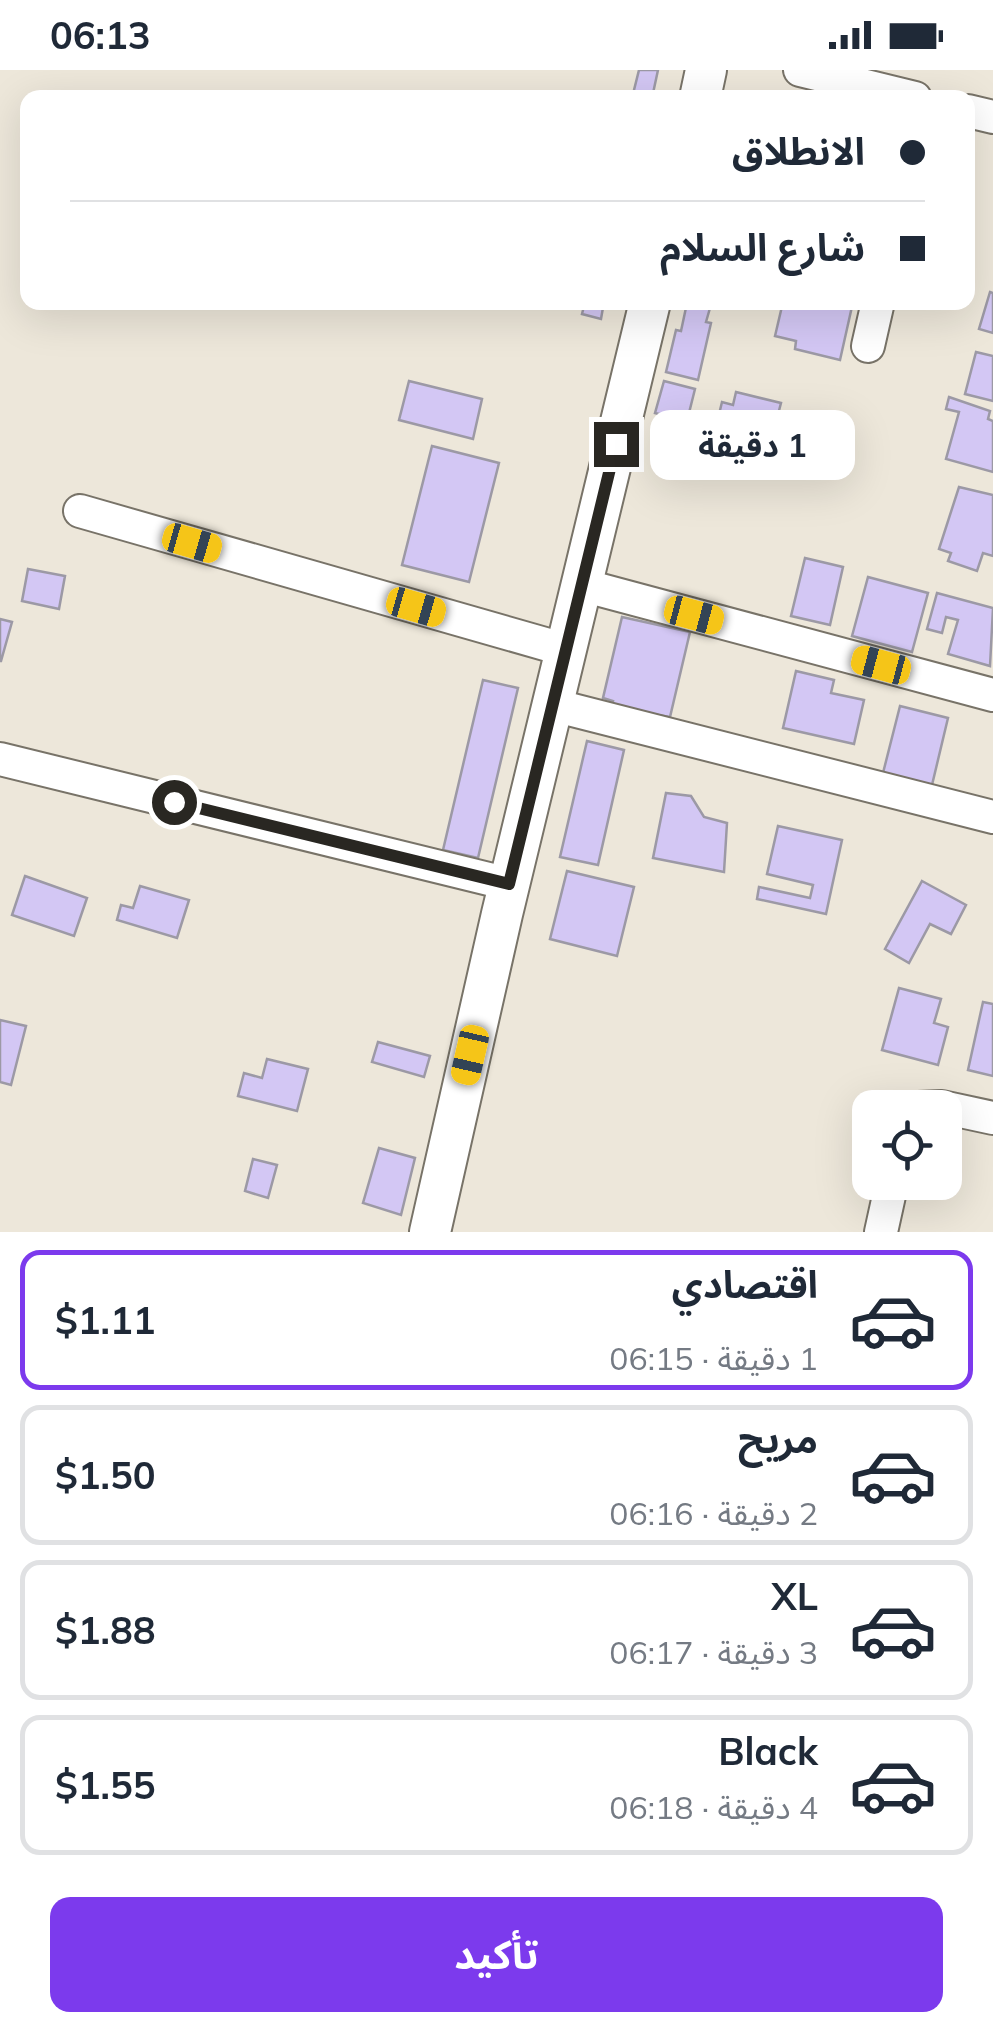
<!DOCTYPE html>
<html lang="ar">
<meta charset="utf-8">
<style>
:root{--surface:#fff;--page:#f6f6f7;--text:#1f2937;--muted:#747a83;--line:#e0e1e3;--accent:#7c3aed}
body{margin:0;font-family:Mulish,"Noto Sans Arabic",sans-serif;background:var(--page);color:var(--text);direction:rtl;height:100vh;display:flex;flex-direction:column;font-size:38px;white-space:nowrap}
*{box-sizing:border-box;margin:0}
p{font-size:32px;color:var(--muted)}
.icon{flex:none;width:55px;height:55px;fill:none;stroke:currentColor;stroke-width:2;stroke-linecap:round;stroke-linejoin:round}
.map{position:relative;height:1162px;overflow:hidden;direction:ltr}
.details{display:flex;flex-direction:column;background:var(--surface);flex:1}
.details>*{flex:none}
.top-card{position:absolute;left:20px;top:20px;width:955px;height:220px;border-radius:20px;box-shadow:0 10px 40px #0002;direction:rtl;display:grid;align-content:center;height:220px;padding:0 50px;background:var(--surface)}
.controls{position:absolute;left:852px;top:1020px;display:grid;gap:20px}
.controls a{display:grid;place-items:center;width:110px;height:110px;border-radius:20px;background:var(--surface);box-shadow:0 10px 40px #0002;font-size:50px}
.end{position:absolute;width:45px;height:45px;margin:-22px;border:12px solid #292722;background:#fff;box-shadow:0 0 0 5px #fff}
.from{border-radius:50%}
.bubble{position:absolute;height:70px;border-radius:20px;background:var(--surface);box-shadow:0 10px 40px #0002;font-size:32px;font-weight:700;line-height:70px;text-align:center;direction:rtl}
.car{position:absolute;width:30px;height:60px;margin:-30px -15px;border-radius:12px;box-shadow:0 0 8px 2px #0007;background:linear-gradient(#f5c518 24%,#345 0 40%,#f5c518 0 76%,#345 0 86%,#f5c518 0)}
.top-card b{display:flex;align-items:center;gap:35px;height:95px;font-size:38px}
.top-card b+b{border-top:2px solid var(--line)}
.top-card i{width:25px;height:25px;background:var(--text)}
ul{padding:18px 0 0;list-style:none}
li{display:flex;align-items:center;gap:30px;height:140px;margin:0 20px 15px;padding:0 30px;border:5px solid var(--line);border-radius:20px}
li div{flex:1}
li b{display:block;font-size:38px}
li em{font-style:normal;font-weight:700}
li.on{border-color:var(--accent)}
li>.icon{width:90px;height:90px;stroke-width:1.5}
.primary-button{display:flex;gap:20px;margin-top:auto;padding:20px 50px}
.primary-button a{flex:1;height:115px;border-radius:20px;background:var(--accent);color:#fff;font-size:40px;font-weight:700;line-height:115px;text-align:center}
.status{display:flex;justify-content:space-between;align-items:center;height:70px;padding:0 50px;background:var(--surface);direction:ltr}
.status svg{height:28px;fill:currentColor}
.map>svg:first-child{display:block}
.building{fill:#d3c7f4;stroke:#9c99a5;stroke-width:2.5}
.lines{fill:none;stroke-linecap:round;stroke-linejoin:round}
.minor-casing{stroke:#787368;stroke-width:36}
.major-casing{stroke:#787368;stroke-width:44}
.minor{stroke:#fff;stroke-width:32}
.major{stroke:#fff;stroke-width:40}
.route{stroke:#292722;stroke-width:12}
</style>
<div class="status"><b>06:13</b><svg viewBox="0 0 49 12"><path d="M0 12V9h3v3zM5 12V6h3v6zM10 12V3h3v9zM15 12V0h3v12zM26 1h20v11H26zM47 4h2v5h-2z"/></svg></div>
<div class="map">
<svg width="993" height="1162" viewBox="0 0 993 1162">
<rect width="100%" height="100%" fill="#ede7da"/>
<g class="building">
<path d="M 639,0 L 658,0 L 652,28 L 632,28 Z"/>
<path d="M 990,222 L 993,223 L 993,263 L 979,259 Z"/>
<path d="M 585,232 L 604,232 L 601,249 L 582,244 Z"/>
<path d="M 783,232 L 853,232 L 840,290 L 795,279 L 796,271 L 775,266 Z"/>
<path d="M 687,233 L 710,238 L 706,252 L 711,253 L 698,310 L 666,302 L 676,260 L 681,261 Z"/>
<path d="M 976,282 L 993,286 L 993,331 L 965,324 Z"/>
<path d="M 409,311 L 482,329 L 473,369 L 399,350 Z"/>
<path d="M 664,311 L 695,319 L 685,359 L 669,355 L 671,347 L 655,343 Z"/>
<path d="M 736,322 L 781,333 L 768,383 L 713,369 L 722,332 L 733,335 Z"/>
<path d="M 949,327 L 990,341 L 988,349 L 993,351 L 993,402 L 946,389 L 959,342 L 946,339 Z"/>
<path d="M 432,376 L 499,393 L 469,512 L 402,495 Z"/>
<path d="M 959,417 L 993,425 L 993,486 L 983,483 L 977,501 L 948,491 L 951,483 L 939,479 Z"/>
<path d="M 805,488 L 843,497 L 830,555 L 791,546 Z"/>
<path d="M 28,499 L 65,506 L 59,539 L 22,531 Z"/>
<path d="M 868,507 L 928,523 L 912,582 L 852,566 Z"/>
<path d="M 937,523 L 993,538 L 990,596 L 948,584 L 958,550 L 946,547 L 942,563 L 927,559 Z"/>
<path d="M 622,547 L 690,562 L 670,647 L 657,645 L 656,651 L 610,640 L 613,631 L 603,628 Z"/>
<path d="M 0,549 L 12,552 L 1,591 L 0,591 Z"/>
<path d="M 796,601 L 834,610 L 831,623 L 864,630 L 854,674 L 783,658 Z"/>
<path d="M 483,610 L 518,618 L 478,788 L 443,780 Z"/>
<path d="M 900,636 L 948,648 L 932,715 L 883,703 Z"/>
<path d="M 587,671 L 624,680 L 598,795 L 560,787 Z"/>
<path d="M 666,723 L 691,726 L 704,747 L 727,753 L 724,802 L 653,788 Z"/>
<path d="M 778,756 L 842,770 L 826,844 L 757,829 L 759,817 L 810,828 L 813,815 L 767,804 Z"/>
<path d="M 567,801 L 634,817 L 617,886 L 550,869 Z"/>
<path d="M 25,806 L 87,828 L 74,866 L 12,845 Z"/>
<path d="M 922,811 L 966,835 L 951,864 L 930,854 L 909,893 L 885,879 Z"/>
<path d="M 140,816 L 189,830 L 177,868 L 117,850 L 121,835 L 133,838 Z"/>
<path d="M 899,918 L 941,929 L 934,953 L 948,957 L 938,995 L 882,980 Z"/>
<path d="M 983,932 L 993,934 L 993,1006 L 968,1000 Z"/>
<path d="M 0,950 L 26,956 L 11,1015 L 0,1012 Z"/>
<path d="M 378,972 L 430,986 L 424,1007 L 372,992 Z"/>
<path d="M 267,989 L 308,999 L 297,1041 L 238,1026 L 244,1003 L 262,1008 Z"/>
<path d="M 379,1078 L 415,1088 L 401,1145 L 363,1133 Z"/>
<path d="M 253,1089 L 277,1095 L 268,1128 L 245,1121 Z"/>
</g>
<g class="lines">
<g class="minor-casing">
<g id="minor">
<path d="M 800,0 L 915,28"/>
<path d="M 968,41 L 993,47"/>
<path d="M 868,276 L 878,232"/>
<path d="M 80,441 L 566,580"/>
<path d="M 582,515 L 993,625"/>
<path d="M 553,635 L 993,747"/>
<path d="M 0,689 L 509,814"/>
<path d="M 918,1038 L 942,1037 L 993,1048"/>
<path d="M 881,1162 L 892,1112"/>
</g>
</g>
<g class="major-casing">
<g id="major">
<path d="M 700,28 L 706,0"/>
<path d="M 430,1162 L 502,844 L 650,232"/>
</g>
</g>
<use href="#minor" class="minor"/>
<use href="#major" class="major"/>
</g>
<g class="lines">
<path class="route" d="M 174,732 L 509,814 L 616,374"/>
</g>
</svg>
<div class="controls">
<a><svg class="icon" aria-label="locate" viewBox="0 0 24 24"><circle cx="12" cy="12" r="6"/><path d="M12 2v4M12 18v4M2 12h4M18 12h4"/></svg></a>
</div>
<i class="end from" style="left:174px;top:732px"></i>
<i class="end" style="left:616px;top:374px"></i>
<div class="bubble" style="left:650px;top:340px;width:205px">1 دقيقة</div>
<i class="car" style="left:192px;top:473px;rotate:106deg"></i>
<i class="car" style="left:416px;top:537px;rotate:106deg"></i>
<i class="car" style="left:694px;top:545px;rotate:105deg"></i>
<i class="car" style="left:881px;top:595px;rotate:285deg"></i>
<i class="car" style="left:470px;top:985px;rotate:193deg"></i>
<div class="top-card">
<b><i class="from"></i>الانطلاق</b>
<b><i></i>شارع السلام</b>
</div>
</div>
<section class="details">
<ul>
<li class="on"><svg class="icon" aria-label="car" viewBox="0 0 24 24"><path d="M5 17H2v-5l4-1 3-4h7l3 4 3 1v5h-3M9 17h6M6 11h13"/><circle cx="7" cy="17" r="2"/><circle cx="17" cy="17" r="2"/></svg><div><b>اقتصادي</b><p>1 دقيقة · 06:15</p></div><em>$1.11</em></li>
<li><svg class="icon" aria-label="car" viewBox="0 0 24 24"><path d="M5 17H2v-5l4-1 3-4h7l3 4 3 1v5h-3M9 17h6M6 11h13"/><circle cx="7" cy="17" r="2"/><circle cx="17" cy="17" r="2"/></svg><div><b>مريح</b><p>2 دقيقة · 06:16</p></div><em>$1.50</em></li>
<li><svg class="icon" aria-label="car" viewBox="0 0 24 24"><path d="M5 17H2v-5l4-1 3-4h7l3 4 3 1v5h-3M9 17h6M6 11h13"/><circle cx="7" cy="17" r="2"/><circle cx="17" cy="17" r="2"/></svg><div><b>XL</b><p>3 دقيقة · 06:17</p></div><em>$1.88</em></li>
<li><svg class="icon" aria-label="car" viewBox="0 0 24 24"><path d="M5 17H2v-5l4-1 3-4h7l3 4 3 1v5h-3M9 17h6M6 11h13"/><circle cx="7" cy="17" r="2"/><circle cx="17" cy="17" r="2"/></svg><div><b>Black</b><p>4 دقيقة · 06:18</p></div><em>$1.55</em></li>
</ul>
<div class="primary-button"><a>تأكيد</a></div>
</section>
